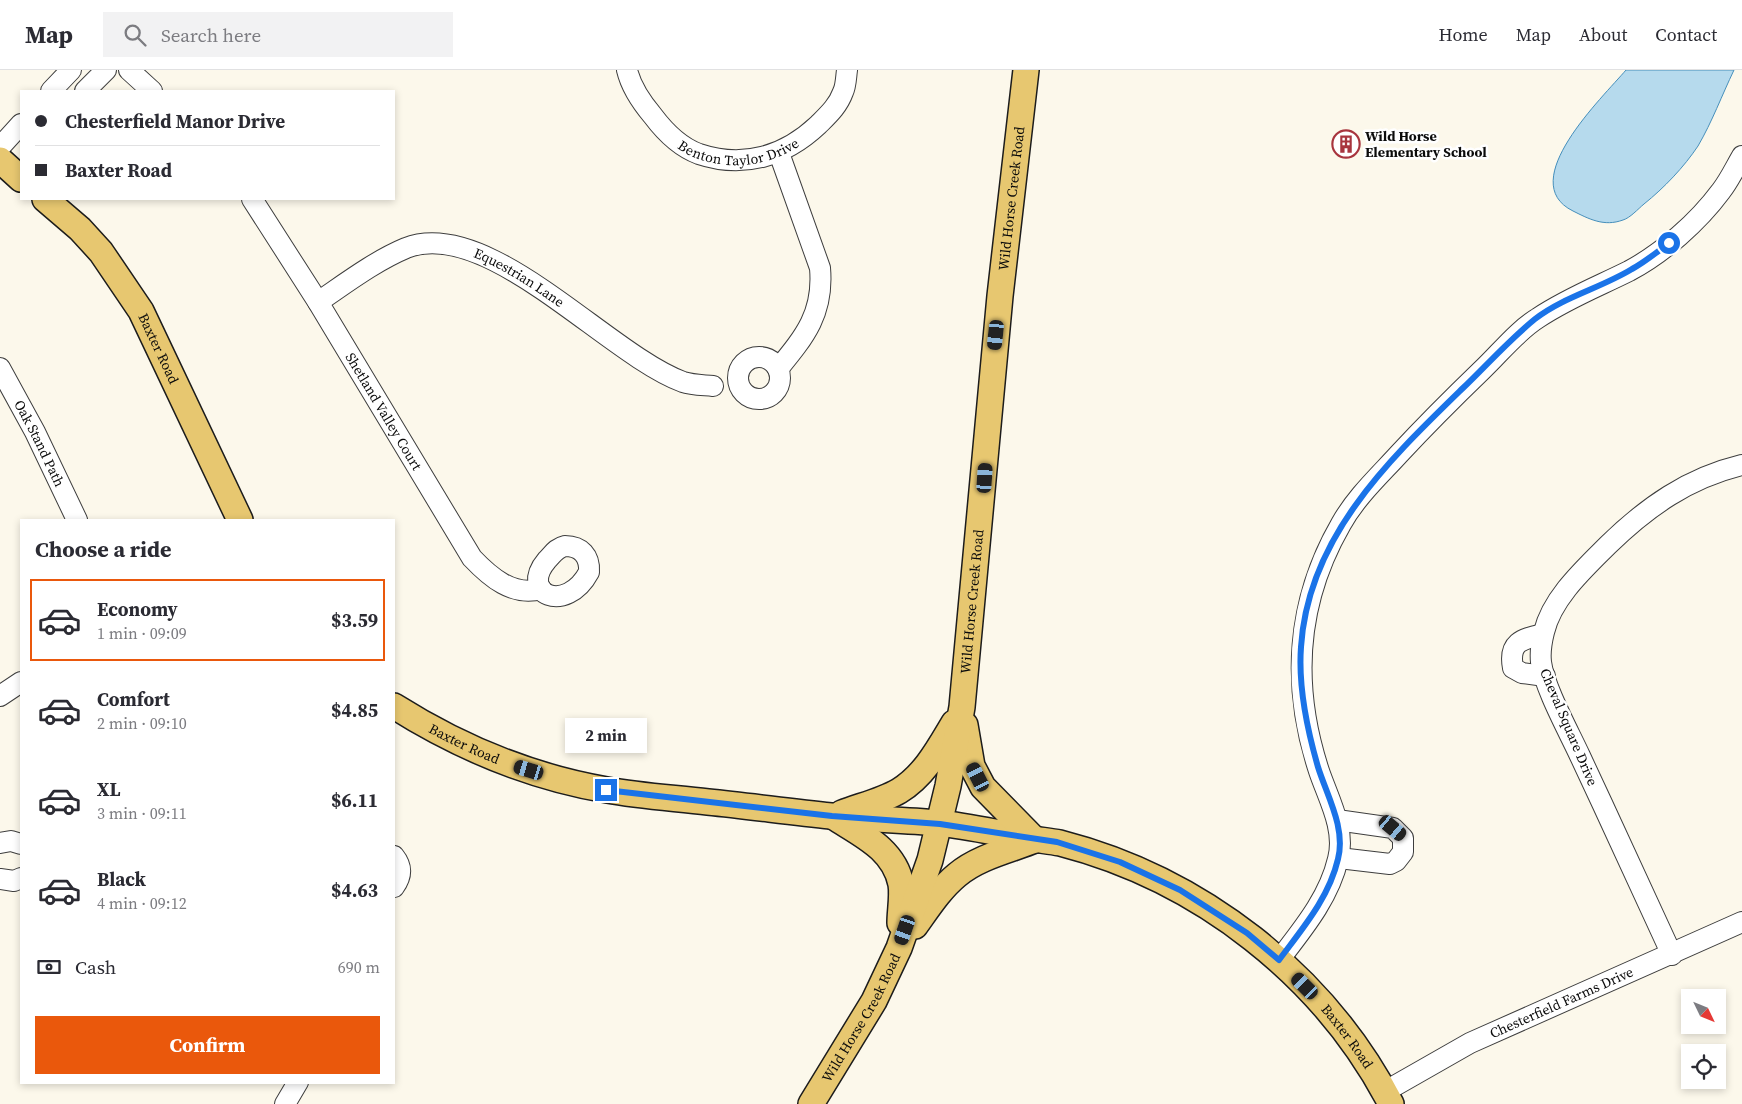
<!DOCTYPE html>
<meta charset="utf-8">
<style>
:root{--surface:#fff;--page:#f2f2f3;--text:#2b2b33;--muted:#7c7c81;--line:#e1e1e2;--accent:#ea580c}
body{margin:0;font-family:"Source Serif 4",serif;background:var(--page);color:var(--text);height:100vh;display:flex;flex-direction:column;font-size:19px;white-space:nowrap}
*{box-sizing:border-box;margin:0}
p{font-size:16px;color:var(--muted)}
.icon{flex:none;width:28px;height:28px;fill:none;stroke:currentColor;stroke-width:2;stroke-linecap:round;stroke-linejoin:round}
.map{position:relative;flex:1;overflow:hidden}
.details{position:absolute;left:20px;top:449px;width:375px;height:565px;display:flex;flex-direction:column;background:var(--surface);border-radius:0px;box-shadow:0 2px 8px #0003}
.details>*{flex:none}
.hud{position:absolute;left:20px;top:20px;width:375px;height:110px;border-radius:0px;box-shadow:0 2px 8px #0003;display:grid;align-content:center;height:110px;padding:0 15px;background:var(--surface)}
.needle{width:32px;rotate:133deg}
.controls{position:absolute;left:1681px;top:919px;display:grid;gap:10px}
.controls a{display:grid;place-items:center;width:45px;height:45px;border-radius:0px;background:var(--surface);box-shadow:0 2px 8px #0003;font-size:25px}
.end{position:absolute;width:22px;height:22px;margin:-11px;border:6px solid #1a73e8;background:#fff;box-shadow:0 0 0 2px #fff}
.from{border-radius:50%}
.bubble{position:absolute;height:35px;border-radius:0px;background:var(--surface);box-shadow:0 2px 8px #0003;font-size:16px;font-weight:700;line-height:35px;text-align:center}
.car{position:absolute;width:15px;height:30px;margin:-15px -8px;border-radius:6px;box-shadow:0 0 4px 1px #0007;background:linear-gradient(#222 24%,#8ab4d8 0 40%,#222 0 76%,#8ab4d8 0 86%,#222 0)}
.hud b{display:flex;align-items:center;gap:18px;height:48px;font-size:19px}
.hud b+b{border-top:1px solid var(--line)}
.hud i{width:12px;height:12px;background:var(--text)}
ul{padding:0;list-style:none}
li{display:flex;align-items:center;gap:15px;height:82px;margin:0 10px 8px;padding:0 5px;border:2px solid transparent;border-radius:0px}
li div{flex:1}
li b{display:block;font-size:19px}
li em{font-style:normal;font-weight:700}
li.on{border-color:var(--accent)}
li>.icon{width:45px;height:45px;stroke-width:1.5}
h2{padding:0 15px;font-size:22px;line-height:60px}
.pay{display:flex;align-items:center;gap:12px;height:55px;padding:0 15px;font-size:19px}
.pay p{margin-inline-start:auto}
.cta{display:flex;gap:10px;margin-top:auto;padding:10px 15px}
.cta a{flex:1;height:58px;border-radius:0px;background:var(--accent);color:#fff;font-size:20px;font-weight:700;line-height:58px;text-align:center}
header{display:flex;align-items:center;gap:30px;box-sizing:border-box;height:70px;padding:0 25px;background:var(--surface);border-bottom:1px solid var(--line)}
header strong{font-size:24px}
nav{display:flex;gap:28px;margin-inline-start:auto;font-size:18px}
.search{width:350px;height:45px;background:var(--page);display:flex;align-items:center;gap:12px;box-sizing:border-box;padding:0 18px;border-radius:0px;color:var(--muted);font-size:19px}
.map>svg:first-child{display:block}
.water{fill:#b6daed;stroke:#468fbb}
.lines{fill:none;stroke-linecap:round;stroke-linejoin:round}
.minor-casing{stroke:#3e3e3e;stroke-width:22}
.major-casing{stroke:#1c1c1c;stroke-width:28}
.minor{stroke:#fff;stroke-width:20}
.major{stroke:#e7c770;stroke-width:25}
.route{stroke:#1a73e8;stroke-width:6}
.labels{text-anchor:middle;stroke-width:5;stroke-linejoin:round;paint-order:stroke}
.poi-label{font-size:14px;font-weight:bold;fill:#0b0b0b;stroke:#fff;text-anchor:start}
.street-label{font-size:14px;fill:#0b0b0b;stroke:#fff}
</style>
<header>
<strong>Map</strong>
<div class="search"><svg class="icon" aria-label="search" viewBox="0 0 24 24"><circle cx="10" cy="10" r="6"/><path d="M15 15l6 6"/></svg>Search here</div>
<nav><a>Home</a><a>Map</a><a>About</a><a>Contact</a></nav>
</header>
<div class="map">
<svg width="1742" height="1034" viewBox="0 0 1742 1034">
<rect width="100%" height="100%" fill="#fcf8eb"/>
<path class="water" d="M 1626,0 L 1734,0 C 1722,25 1712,52 1698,76 C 1684,97 1664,118 1644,134 C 1638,139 1630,148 1623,150 C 1604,157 1589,149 1573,141 C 1514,112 1603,27 1626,0 Z"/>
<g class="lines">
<g class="minor-casing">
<g id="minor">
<path d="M 129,0 L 152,21"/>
<path id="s1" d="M 627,0 C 631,17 642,33 653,46 C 665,62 680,77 699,84 C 744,99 785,86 818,55 C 828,45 838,36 843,22 C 846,16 846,7 847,0"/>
<path d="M 51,21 L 71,0"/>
<path d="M 85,21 L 106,0"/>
<path d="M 0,77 L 21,54"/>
<path id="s2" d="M 252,129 L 318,232 L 472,488 C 490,507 513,527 541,519"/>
<path id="s3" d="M 318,232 C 346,213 375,191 406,178 C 488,146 607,284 683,312 C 692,315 703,315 713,316"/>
<circle cx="759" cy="308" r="21"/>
<path id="s4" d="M 0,298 L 35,362 L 77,450"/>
<path d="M 778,299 C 805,266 824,243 820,198 L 779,83"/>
<path d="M 565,476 C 581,476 590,486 589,502 C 566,545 518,524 547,490 C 553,484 556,478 565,476 Z"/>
<path d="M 1543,564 C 1522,569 1508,572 1513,598 L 1522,603 L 1545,606"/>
<path d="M 0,626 L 21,612"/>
<path d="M 1337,750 L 1393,758 L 1403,768 L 1403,782 L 1396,791 L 1390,794 L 1339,788"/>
<path d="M 0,773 L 11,771 L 21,774"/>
<path d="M 394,786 C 402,796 402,806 394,817"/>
<path d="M 0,809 L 14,811 L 21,808"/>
<path d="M 1672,885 C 1641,818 1611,752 1580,686 C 1569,662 1544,617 1541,592 C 1540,583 1542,570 1544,562 C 1552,528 1584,499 1608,475 C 1647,437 1688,408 1742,395"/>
<path d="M 1279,890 C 1302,860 1329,828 1338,789 C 1346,759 1328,728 1319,701 C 1291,616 1296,532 1341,454 C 1356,427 1379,406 1399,384 C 1426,355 1454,327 1482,300 C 1500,283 1517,261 1538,248 C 1566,229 1599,216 1629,201 C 1663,183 1698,152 1721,121 C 1729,111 1735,98 1742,86"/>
<path id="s5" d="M 1384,1022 L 1470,973 L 1742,852"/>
<path d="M 285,1034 L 298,1012"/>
</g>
</g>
<g class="major-casing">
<g id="major">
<path d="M 0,90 L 21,109"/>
<path id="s6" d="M 45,129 L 80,159 L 101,182 L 141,241 L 240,450"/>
<path id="s7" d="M 394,636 C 459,677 531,707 607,720 C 640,726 674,728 708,732 C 749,736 790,742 831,746 C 866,749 902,750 938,753 C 968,756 997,763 1027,768 C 1038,770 1049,771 1060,773 C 1200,809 1324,905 1391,1034"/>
<path d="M 965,655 L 972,696 L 983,717 L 1035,770"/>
<path d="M 842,743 C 860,736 882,731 899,721 C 925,705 939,678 954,653"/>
<path d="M 834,747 C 862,765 894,779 901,814 C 903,826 900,841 900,853"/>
<path d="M 915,856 C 928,838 940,819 957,805 C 978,787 1010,780 1035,770"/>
<path id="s8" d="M 811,1034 L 874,931 L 899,878 L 930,790 L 948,716 L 962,637 L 1000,226 L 1026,0"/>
</g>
</g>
<use href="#minor" class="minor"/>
<use href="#major" class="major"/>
</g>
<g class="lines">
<path class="route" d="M 606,720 L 832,746 L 940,754 L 1057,772 L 1120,792 L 1180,820 L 1247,863 L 1279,890 C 1302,859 1329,828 1338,789 C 1346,758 1327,726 1318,697 C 1307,659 1298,617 1301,577 C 1308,467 1389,390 1463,318 C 1487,295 1509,270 1535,249 C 1563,227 1601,218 1632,199 C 1645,192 1657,182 1669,173"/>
</g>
<defs>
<g id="building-ring" transform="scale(1.4375)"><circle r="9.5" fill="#fff" stroke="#a8353e" stroke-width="1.5"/><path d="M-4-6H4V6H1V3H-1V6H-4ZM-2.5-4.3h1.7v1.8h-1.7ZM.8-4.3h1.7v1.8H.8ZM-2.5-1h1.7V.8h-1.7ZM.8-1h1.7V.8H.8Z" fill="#a8353e"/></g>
</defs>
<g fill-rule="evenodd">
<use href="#building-ring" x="1346" y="74"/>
</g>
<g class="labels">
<g class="poi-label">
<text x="1365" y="71">Wild Horse<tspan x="1365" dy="16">Elementary School</tspan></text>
</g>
<g class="street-label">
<text dy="5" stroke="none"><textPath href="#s1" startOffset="154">Benton Taylor Drive</textPath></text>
<text dy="5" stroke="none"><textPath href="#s8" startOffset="940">Wild Horse Creek Road</textPath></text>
<text dy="5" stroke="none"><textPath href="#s3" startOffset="225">Equestrian Lane</textPath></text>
<text dy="5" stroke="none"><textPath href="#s6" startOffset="190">Baxter Road</textPath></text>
<text dy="5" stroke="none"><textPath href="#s2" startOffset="250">Shetland Valley Court</textPath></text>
<text dy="5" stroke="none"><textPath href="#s4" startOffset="85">Oak Stand Path</textPath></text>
<text dy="5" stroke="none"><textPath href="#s8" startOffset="535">Wild Horse Creek Road</textPath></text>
<text transform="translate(1569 657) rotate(67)" y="5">Cheval Square Drive</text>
<text dy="5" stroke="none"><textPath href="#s7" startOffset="80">Baxter Road</textPath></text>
<text dy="5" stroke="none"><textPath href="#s5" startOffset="199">Chesterfield Farms Drive</textPath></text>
<text dy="5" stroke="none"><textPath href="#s8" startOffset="100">Wild Horse Creek Road</textPath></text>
<text dy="5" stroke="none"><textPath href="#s7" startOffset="1040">Baxter Road</textPath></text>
</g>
</g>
</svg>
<div class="controls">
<a><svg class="needle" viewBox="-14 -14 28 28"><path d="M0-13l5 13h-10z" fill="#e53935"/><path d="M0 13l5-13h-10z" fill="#7c7c81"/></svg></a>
<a><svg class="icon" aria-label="locate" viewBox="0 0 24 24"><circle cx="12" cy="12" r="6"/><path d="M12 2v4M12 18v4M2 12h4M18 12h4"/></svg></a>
</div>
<i class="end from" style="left:1669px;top:173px"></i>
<i class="end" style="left:606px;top:720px"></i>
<div class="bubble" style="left:565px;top:648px;width:82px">2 min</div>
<i class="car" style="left:996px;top:265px;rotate:186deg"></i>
<i class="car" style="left:985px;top:408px;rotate:4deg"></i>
<i class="car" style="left:529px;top:700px;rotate:287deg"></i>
<i class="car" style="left:978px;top:707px;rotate:333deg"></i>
<i class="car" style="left:1393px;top:758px;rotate:130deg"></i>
<i class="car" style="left:905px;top:860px;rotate:199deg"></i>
<i class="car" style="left:1305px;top:916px;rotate:315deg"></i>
<div class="hud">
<b><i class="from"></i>Chesterfield Manor Drive</b>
<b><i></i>Baxter Road</b>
</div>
<section class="details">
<h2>Choose a ride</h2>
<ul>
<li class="on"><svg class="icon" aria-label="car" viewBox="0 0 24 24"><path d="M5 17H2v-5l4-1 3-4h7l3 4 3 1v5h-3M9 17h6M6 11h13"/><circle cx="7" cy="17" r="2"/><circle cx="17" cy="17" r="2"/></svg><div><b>Economy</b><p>1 min · 09:09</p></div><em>$3.59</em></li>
<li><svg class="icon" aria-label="car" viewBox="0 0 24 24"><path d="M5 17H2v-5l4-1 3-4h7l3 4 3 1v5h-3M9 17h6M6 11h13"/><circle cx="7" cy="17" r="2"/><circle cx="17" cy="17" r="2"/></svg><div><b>Comfort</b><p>2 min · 09:10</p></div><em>$4.85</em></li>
<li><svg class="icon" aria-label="car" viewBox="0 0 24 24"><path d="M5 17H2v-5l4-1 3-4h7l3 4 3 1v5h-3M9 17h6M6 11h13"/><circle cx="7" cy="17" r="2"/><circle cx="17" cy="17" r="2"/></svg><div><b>XL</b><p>3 min · 09:11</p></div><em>$6.11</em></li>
<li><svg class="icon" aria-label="car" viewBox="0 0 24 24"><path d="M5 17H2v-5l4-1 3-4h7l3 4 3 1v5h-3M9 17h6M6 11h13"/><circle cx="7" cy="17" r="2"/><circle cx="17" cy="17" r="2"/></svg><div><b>Black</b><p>4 min · 09:12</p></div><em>$4.63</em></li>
</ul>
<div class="pay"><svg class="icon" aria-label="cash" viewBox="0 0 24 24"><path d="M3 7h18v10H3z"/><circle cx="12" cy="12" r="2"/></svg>Cash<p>690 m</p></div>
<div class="cta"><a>Confirm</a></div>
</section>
</div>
